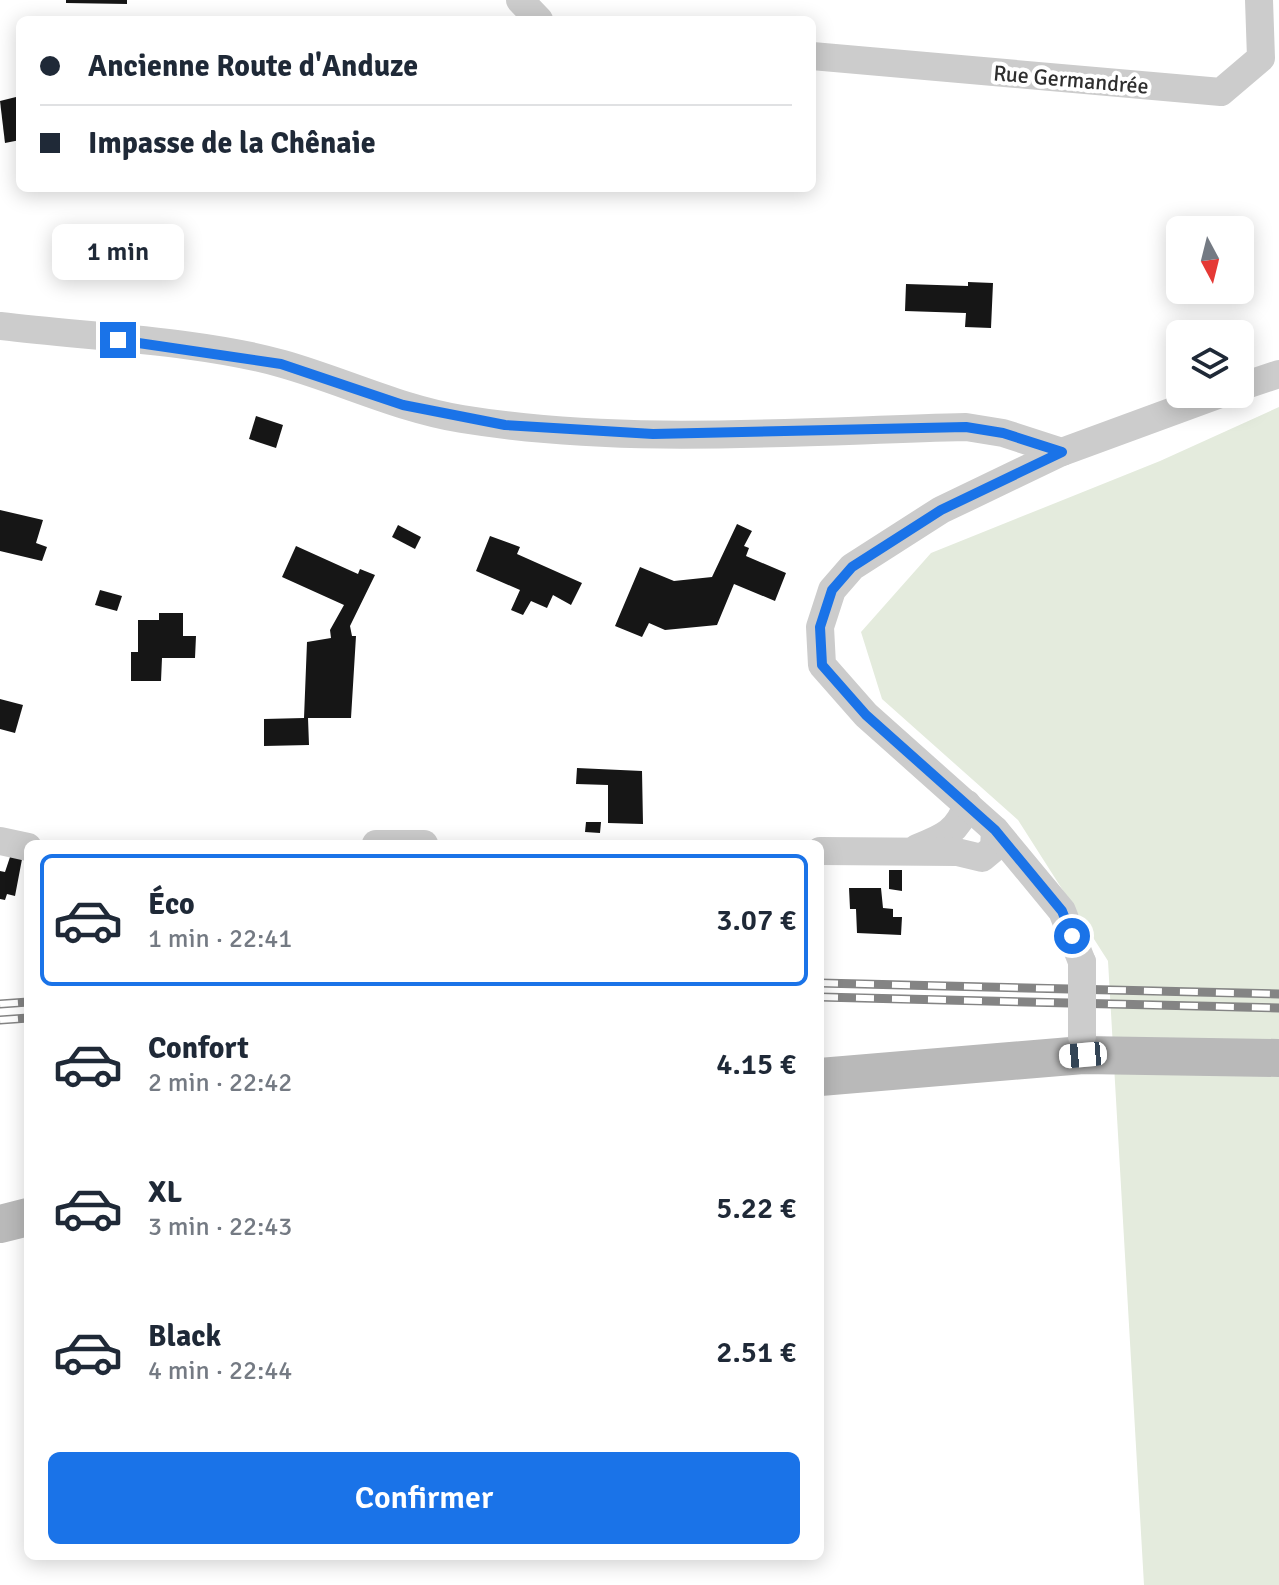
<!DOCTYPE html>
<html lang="fr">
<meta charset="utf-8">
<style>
:root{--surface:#fff;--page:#f2f2f3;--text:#1f2937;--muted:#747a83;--line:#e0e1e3;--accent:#1a73e8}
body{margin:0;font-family:Signika,sans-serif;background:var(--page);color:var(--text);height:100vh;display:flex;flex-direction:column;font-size:30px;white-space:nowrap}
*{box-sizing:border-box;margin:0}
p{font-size:26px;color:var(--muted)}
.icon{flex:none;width:44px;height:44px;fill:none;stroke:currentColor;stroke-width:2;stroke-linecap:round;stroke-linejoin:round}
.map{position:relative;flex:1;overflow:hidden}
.panel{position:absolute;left:24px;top:840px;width:800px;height:720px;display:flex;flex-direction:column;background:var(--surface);border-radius:12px;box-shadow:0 4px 20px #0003}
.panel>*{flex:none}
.guide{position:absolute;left:16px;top:16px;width:800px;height:176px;border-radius:12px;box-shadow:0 4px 20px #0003;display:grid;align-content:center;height:176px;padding:0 24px;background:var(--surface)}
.needle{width:52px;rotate:173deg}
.controls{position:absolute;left:1166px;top:216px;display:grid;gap:16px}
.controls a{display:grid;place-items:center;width:88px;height:88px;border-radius:12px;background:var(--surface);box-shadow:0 4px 20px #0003;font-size:40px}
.end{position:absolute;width:36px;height:36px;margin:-18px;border:10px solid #1a73e8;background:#fff;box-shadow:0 0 0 4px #fff}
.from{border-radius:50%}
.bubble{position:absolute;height:56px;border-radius:12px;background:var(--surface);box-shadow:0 4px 20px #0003;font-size:26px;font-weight:600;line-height:56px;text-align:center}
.car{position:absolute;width:24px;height:48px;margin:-24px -12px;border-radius:10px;box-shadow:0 0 6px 2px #0007;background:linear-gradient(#fff 24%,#345 0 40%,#fff 0 76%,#345 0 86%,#fff 0)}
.guide b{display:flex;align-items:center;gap:28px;height:76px;font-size:30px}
.guide b+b{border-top:2px solid var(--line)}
.guide i{width:20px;height:20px;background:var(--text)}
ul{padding:14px 0 0;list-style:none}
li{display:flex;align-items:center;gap:24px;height:132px;margin:0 16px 12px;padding:0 8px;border:4px solid transparent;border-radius:12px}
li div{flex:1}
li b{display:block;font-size:30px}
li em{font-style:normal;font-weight:600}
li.on{border-color:var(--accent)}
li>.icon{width:72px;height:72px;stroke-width:1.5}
.cta{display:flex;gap:16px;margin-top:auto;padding:16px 24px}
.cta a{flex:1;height:92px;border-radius:12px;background:var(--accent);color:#fff;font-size:32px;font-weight:600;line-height:92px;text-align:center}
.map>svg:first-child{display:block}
.green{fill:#e4ebdd}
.building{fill:#161616}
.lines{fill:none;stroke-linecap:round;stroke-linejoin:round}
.minor{stroke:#ccc;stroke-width:28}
.secondary{stroke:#b9b9b9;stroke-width:38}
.rail-casing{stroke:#848484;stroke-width:9}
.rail{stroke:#fff;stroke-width:6;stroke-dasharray:18;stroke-linecap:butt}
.minor-bridge{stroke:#ccc;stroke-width:28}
.route{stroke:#1a73e8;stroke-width:10}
.labels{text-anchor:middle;stroke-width:8;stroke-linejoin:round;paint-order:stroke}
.street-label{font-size:22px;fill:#2f2f2f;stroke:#fff}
</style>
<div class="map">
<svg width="1279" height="1585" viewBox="0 0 1279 1585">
<rect width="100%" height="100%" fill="#fff"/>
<path class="green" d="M 1279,407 L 1279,1585 L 1144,1585 L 1108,961 L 1018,820 L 882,699 L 861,632 L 931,553 L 1160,461 Z"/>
<g class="building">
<path d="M 66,0 L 127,0 L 127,4 L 66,3 Z"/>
<path d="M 20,96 L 20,140 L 5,143 L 0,101 Z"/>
<path d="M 968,282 L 993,283 L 991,328 L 965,327 L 966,313 L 905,311 L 906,284 L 968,286 Z"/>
<path d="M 256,416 L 283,425 L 276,448 L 249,439 Z"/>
<path d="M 0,510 L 43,520 L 36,543 L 47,547 L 42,561 L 0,551 Z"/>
<path d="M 737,524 L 752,531 L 744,546 L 749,548 L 746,556 L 786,573 L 775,601 L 734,584 L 717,625 L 665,630 L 649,623 L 642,637 L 615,626 L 640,567 L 674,581 L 712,577 Z"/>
<path d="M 398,525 L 421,537 L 415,549 L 392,537 Z"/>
<path d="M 490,536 L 520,547 L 517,554 L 582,583 L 571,605 L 553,595 L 547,608 L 531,601 L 523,615 L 511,610 L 520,590 L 476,571 Z"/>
<path d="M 296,546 L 358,574 L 360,569 L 375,575 L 350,626 L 352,636 L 356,636 L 351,718 L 308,718 L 309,745 L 264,746 L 264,719 L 304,718 L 307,642 L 331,638 L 330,630 L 344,605 L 282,577 Z"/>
<path d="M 100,590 L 122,596 L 117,611 L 95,605 Z"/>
<path d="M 159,613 L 183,613 L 183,636 L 196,636 L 195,658 L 162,658 L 161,681 L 131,681 L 131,652 L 138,652 L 138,620 L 159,620 Z"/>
<path d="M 0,699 L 23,705 L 15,733 L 0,729 Z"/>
<path d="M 577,768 L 642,771 L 643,824 L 608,823 L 608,785 L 576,784 Z"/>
<path d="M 586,822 L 601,822 L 600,833 L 585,832 Z"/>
<path d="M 12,851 L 23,854 L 15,896 L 7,894 L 5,900 L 0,899 L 0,871 L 5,872 Z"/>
<path d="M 889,870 L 902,870 L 902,891 L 889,889 Z"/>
<path d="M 849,888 L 881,888 L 883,908 L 893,909 L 893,917 L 902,917 L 901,935 L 857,933 L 856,909 L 850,909 Z"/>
</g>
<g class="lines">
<g class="minor">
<path d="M 520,0 L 539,20"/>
<path d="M 812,56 L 1221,92 L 1261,58 L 1259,0"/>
<path d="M 0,326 C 88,337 199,340 283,364 C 343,381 400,409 462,419 C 628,446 799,431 966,427 L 1003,433 L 1062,452"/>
<path d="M 1240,387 L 1279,374"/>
<path d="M 0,841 L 28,847"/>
<path d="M 376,844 L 424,844"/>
<path d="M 917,848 C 943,838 959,831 967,804"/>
<path d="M 820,851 L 957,852 L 982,858 L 994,848 L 995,830"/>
<path d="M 1082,962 L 1062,911 L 995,830 L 866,715 L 822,665 L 820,627 L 832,590 L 852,567 L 941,510 L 1062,452 L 1220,394"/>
</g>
<g class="secondary">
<path d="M 820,1077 L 1083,1055 L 1279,1058"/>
<path d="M 0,1224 L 28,1217"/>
</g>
<g class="rail-casing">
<g id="rail">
<path d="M 820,983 L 1279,994"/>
<path d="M 820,997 L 1279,1008"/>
<path d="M 0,1004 L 28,1002"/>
<path d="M 0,1020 L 28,1018"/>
</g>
</g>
<use href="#rail" class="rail"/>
<path class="minor-bridge" d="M 1082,1036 L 1082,962"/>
</g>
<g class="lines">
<path class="route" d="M 118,340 L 281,364 L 403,405 L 505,425 L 653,434 L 966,427 L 1003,433 L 1062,452 L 941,510 L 852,567 L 832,590 L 820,627 L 822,665 L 866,715 L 995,830 L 1062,911 L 1072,936"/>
</g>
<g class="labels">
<g class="street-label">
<text transform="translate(1071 79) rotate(5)" y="8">Rue Germandrée</text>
</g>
</g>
</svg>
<div class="controls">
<a><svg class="needle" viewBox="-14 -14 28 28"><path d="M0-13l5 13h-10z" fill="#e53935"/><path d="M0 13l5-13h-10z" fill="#747a83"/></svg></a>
<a><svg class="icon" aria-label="layers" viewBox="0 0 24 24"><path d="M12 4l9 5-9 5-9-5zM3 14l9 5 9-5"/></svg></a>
</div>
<i class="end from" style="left:1072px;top:936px"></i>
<i class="end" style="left:118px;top:340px"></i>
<div class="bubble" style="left:52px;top:224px;width:132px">1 min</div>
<i class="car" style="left:1083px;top:1055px;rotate:265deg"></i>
<div class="guide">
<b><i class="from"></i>Ancienne Route d'Anduze</b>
<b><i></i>Impasse de la Chênaie</b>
</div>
<section class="panel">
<ul>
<li class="on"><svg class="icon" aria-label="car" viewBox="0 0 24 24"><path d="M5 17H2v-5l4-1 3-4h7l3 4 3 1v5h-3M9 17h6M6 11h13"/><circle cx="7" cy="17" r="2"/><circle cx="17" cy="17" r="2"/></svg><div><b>Éco</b><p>1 min · 22:41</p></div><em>3.07 €</em></li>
<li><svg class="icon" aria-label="car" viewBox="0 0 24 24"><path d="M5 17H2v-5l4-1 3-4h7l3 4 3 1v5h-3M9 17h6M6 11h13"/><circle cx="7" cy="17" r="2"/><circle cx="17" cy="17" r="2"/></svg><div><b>Confort</b><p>2 min · 22:42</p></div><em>4.15 €</em></li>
<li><svg class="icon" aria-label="car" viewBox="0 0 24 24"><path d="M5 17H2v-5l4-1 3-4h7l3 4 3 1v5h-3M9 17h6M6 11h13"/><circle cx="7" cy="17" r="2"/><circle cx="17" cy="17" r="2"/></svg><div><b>XL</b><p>3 min · 22:43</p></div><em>5.22 €</em></li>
<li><svg class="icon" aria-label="car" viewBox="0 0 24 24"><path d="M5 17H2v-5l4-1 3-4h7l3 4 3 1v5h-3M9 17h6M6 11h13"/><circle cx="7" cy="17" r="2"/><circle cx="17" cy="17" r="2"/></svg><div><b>Black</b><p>4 min · 22:44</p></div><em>2.51 €</em></li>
</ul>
<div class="cta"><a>Confirmer</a></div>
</section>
</div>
